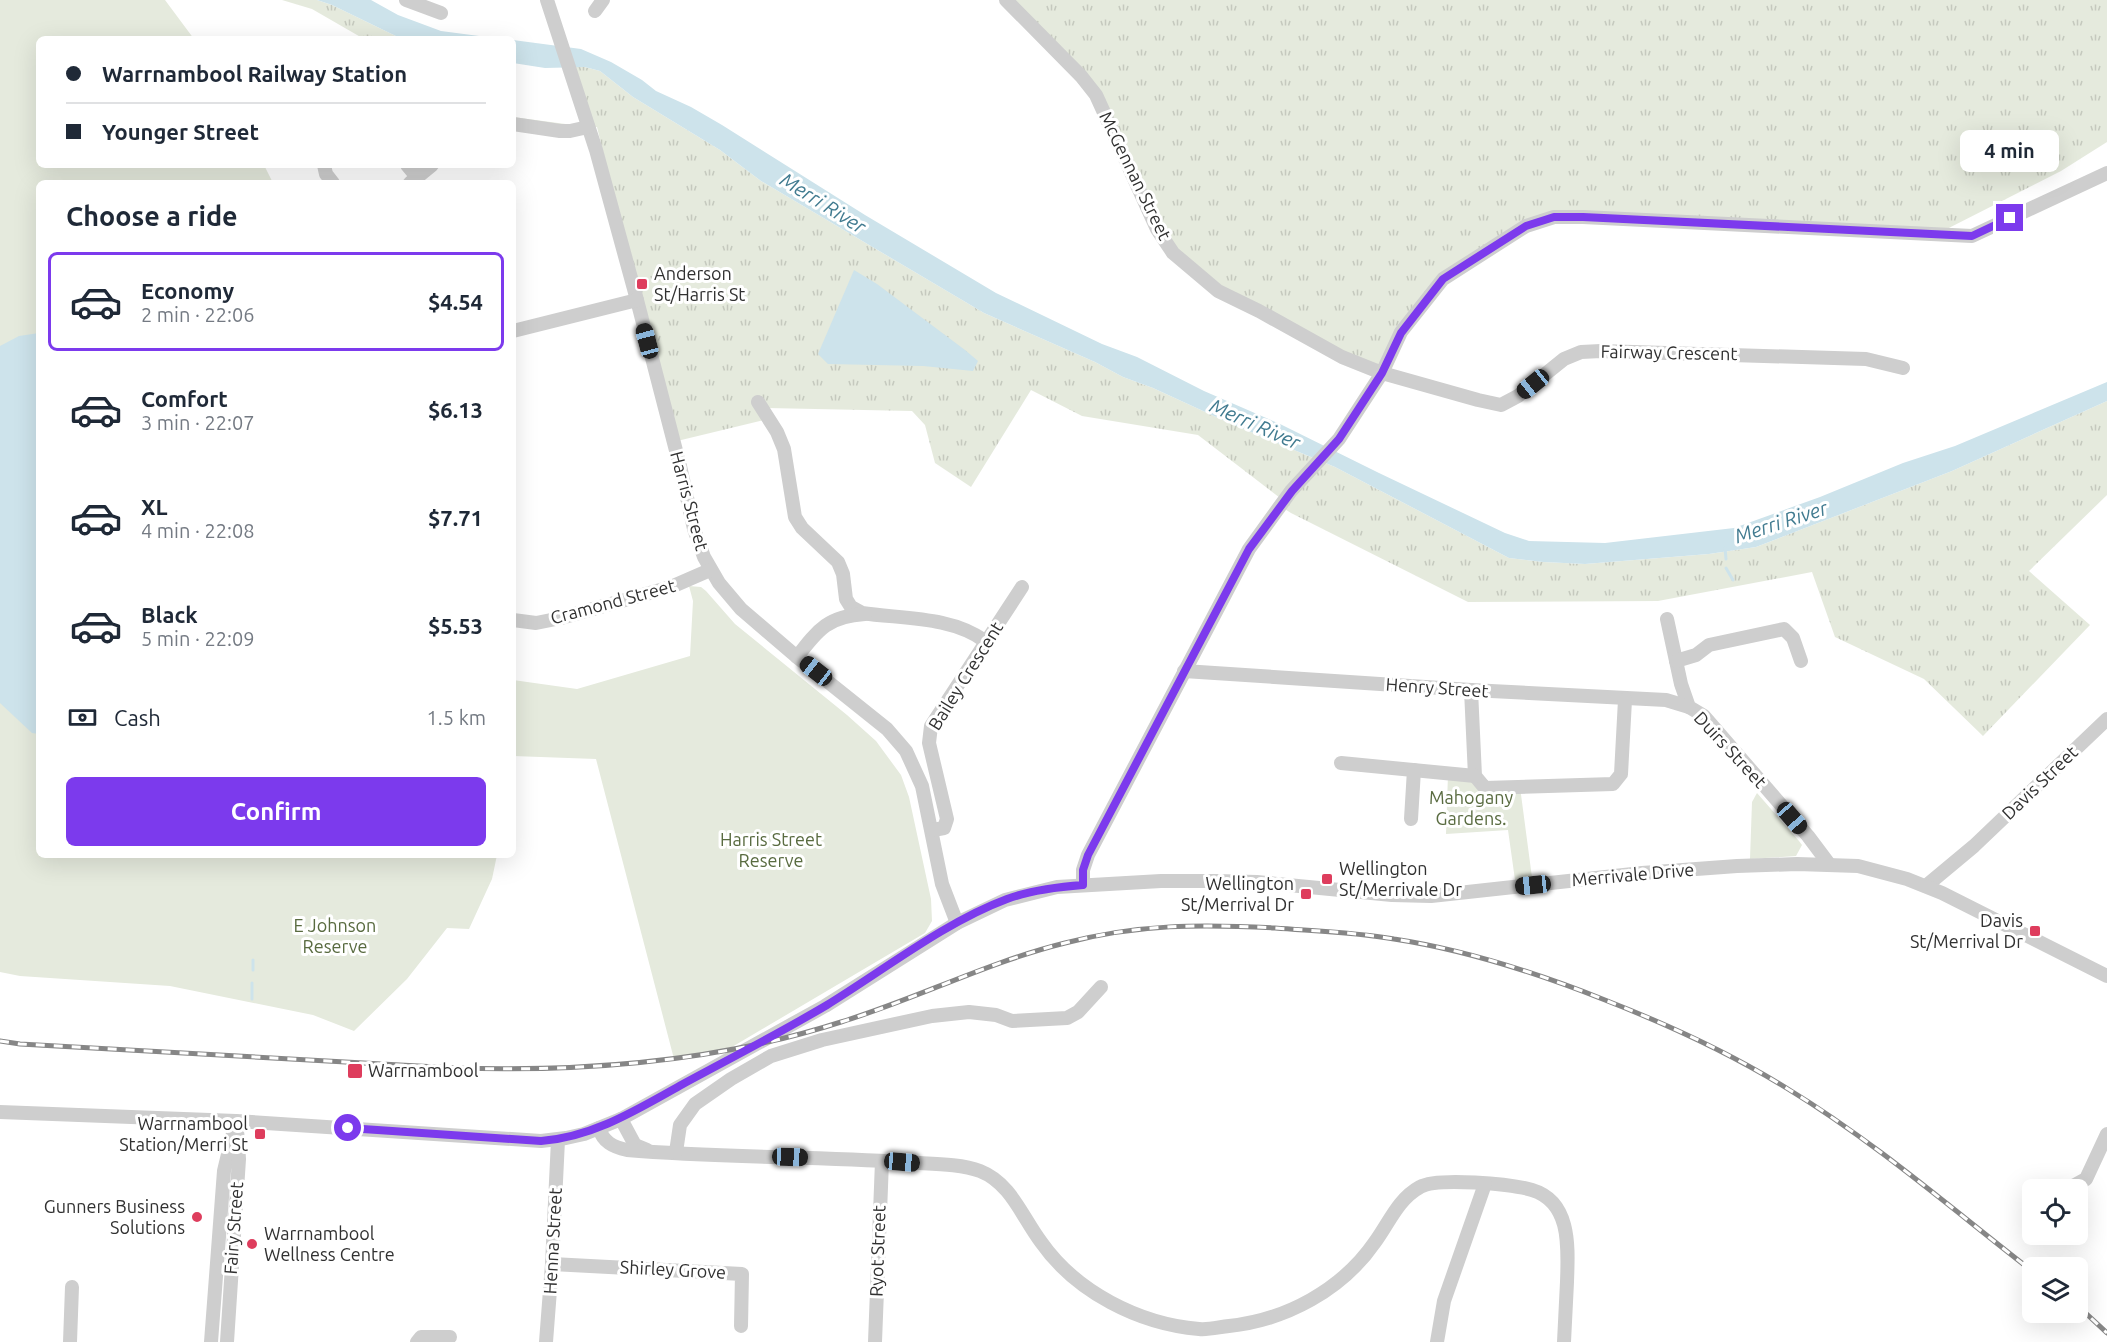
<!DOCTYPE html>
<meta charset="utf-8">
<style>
:root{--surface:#fff;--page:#f6f6f7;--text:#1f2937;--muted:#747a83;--line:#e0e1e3;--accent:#7c3aed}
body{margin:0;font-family:Ubuntu,sans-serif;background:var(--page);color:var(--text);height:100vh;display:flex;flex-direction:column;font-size:22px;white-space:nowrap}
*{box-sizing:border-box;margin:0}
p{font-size:20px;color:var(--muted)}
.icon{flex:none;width:33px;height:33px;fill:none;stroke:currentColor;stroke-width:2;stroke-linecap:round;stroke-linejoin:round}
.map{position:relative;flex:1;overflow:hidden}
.panel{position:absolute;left:36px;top:180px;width:480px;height:678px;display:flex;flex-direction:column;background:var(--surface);border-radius:9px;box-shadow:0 6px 24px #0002}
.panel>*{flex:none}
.hud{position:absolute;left:36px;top:36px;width:480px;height:132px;border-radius:9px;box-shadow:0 6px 24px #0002;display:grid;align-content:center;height:132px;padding:0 30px;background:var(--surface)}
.fabs{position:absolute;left:2022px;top:1179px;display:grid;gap:12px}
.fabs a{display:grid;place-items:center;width:66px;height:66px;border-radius:9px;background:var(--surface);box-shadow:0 6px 24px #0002;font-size:30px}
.end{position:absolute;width:27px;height:27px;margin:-14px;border:8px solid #7c3aed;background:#fff;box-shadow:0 0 0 3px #fff}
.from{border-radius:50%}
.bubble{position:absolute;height:42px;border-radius:9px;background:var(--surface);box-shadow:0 6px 24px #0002;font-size:20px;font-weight:700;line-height:42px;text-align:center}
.car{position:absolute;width:18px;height:36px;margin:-18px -9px;border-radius:8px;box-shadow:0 0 4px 2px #0007;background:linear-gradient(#222 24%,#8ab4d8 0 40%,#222 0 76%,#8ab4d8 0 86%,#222 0)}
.hud b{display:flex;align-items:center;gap:21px;height:57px;font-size:22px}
.hud b+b{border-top:2px solid var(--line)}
.hud i{width:15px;height:15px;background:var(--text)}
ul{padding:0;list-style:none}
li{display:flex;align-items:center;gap:18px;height:99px;margin:0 12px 9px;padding:0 18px;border:3px solid transparent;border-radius:9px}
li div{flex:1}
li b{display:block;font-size:22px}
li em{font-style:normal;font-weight:700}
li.current{border-color:var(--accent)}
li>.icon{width:54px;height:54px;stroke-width:1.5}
h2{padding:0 30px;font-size:27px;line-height:72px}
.pay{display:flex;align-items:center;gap:15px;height:66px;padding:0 30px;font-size:22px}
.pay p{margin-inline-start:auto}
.cta{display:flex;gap:12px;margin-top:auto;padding:12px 30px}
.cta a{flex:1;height:69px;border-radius:9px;background:var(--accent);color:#fff;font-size:24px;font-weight:700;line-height:69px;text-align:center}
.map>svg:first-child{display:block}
.grass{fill:url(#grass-tufts)}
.park{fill:#e5eadd}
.water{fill:#cde3eb}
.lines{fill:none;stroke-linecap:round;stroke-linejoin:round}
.stream{stroke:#cde3eb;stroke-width:3}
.minor{stroke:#cecece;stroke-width:14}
.rail-casing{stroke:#868686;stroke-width:5}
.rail{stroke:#fff;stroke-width:3;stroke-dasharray:9;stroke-linecap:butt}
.route{stroke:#7c3aed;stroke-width:8}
.poi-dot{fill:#de3d5d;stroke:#fff;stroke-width:2}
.labels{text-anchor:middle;stroke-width:6;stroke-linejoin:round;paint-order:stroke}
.street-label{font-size:18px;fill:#313131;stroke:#fff}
.poi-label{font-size:18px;fill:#313131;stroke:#fff;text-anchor:start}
.park-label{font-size:18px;fill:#596b40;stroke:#fff}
.water-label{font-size:20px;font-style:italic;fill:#417b90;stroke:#fff}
</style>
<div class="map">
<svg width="2107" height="1342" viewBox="0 0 2107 1342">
<defs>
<pattern id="grass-tufts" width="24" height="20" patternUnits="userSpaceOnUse" patternTransform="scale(1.5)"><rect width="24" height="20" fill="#e5eadd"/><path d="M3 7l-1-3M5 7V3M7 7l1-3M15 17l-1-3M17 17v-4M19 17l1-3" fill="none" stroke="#c5c9be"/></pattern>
</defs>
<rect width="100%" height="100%" fill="#fff"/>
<g class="grass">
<path d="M 282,0 L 317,0 L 332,5 L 402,39 L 364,39 L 312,9 Z"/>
<path d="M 1006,0 L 2107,0 L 2107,142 L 2061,171 L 1937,234 L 1554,217 L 1443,279 L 1382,373 L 1259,311 L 1173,253 L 1106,115 Z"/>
<path d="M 568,67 L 585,67 L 600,71 L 633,97 L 720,150 L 761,181 L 984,313 L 1095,362 L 1123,377 L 1153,388 L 1227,422 L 1335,467 L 1509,558 L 1543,562 L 1585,564 L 1709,554 L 1756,547 L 1952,471 L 2107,401 L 2107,495 L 2029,571 L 2090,625 L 1983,736 L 1924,679 L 1835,637 L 1812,572 L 1658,601 L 1468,602 L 1291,513 L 1280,506 L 1284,501 L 1198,435 L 1082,416 L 1031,390 L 971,487 L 935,463 L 925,425 L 912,411 L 767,408 L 768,419 L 673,442 L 597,127 L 570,131 L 513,124 L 513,117 L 588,127 Z"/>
</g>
<g class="park">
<path d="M 0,0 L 165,0 L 194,39 L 39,39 L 39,165 L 264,165 L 273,183 L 39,183 L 39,855 L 497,855 L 492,879 L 469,929 L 447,928 L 407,979 L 354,1031 L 313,1015 L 170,986 L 20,976 L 0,972 Z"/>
<path d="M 689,586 L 701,587 L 706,591 L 735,624 L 847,715 L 876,741 L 901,775 L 909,797 L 931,899 L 932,921 L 925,933 L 732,1047 L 674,1059 L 596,759 L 513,756 L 513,680 L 577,689 L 690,656 L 693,601 Z"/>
<path d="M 1448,774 L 1475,776 L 1485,788 L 1520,787 L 1533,885 L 1516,887 L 1508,830 L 1446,834 Z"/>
<path d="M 1757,793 L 1799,841 L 1802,845 L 1796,856 L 1750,859 L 1752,802 Z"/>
</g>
<g class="water">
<path d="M 317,0 L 371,0 L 398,15 L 441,31 L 502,39 L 402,39 L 332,5 Z"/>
<path d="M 513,40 L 581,49 L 611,62 L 642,80 L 656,91 L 691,107 L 722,125 L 865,215 L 996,293 L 1102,344 L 1137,357 L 1204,391 L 1280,424 L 1379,473 L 1505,533 L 1529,541 L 1605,543 L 1734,528 L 1820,497 L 1903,463 L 1955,446 L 2107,382 L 2107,401 L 1952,471 L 1756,547 L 1709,554 L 1585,564 L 1543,562 L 1509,558 L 1335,467 L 1227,422 L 1153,388 L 1123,377 L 1095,362 L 984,313 L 761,181 L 720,150 L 633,97 L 600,71 L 585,67 L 545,68 L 513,63 Z"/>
<path d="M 854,270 L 877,284 L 965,350 L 978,361 L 973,371 L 923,366 L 828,364 L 818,354 Z"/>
<path d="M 39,333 L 39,734 L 32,733 L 0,703 L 0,346 L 19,336 Z"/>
</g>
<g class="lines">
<g class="stream">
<path d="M 1725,548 L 1726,559"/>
<path d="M 1726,568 L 1733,580"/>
<path d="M 253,970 L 253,960"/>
<path d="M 252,999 L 252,983"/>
</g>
<g class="minor">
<path d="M 406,0 L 441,13"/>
<path d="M 547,0 L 596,150 L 637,300 L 680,466 L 694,529 L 704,557 L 719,583 L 741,609 L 797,657 L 887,729 L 906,751 L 922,786 L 942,884 L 957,923"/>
<path d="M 1006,0 L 1081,76 L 1096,95 L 1157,229 L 1173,253 L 1218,291 L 1259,311 L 1342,357 L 1382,373 L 1478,400 L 1501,405 L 1518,396 L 1564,359 L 1581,352 L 1601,351 L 1866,359 L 1903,368"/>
<path d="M 595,11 L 603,0"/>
<path d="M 513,124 L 560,131 L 570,131 L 588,127"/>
<path d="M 324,165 L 326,174 L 333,183"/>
<path d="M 407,165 L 417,177"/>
<path d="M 410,183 L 432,165"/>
<path d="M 513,331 L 637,300"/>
<path d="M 758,402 L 777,432 L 784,449 L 795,517 L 802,528 L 838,562 L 843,574 L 846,599 L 851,607 L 862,613 C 902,619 951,616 985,641"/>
<path d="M 1667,619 L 1681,684 L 1689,707 L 1704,716 L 1808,836 L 1829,864"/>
<path d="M 513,620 L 536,623 L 561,618 L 671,587 L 710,570"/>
<path d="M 797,657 C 818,629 829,616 865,614"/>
<path d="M 1676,661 L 1696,655 L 1709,645 L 1784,629 L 1793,638 L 1801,661"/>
<path d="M 1184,671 L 1471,690 L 1666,700 L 1689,707"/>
<path d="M 1471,690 L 1475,776 L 1485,788 L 1613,784 L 1621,774 L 1625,700"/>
<path d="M 1341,763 L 1475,776"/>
<path d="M 1411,819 L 1414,770"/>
<path d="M 933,830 L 944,828 L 947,819 L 929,743 L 931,726 L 1022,587"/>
<path d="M 1083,885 L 1083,870 L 1088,855 L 1249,549 L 1291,491 L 1339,439 L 1382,373 L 1401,332 L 1443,279 L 1526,226 L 1554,217 L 1583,217 L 1972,236 L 2107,173"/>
<path d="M 1926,886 L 1974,846 L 2107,719"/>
<path d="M 0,1112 L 236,1121 L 541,1141 L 566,1138 L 584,1134 L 621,1119 L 825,1006 L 957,923 L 1005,900 L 1057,887 L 1161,881 L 1216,881 L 1257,882 L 1392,895 L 1431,896 L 1642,873 L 1737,866 L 1797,864 L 1858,866 L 1907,879 L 1942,893 L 2107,976"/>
<path d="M 621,1119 L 635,1145 L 647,1150"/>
<path d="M 599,1128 C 603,1142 613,1147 627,1150 C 719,1158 811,1156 903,1162 C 926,1164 959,1163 980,1171 C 1011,1183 1022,1217 1041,1242 C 1076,1292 1139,1324 1199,1329 C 1209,1330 1219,1327 1229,1326 C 1286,1320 1342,1290 1375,1242 C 1389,1223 1398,1199 1420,1187 C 1437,1177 1512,1184 1532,1190 C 1572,1202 1568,1249 1567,1282 C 1566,1302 1565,1322 1564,1342"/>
<path d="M 676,1152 L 680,1125 L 695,1104 L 731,1079 L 771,1056 L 822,1040 L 932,1016 L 969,1012 L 996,1015 L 1012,1021 L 1067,1018 L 1078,1012 L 1101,987"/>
<path d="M 2066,1190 L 2086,1179 L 2107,1134"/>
<path d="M 552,1264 L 742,1274 L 741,1326"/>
<path d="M 70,1342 L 72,1287"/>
<path d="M 211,1342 L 224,1171 L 236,1121"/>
<path d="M 227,1342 L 239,1159 L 237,1129"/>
<path d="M 417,1342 L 421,1337 L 450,1337"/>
<path d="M 546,1342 L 552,1264 L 558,1140"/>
<path d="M 875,1342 L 882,1161"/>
<path d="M 1437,1342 L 1444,1301 L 1485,1184"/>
</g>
<g class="rail-casing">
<g id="rail">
<path d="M 0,1041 L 20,1044 L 455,1068 C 585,1072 717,1062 841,1022 C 916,999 988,962 1065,943 C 1138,924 1201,924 1275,928 C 1315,931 1354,932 1394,939 C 1467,950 1537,973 1605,1000 C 1669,1025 1730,1053 1788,1089 C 1875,1142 1952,1209 2032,1271"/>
<path d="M 2078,1306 L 2107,1333"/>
</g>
</g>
<use href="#rail" class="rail"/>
</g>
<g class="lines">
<path class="route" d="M 348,1128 L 541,1141 C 594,1137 638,1109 683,1084 C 731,1058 780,1033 827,1005 C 884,970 945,922 1007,899 C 1031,890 1057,887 1083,885 L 1083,870 L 1088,855 L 1249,549 L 1292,491 L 1339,439 L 1382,373 L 1401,333 L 1443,279 L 1526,226 L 1554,217 L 1583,217 L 1972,236 L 2010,218"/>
</g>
<g class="poi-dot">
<rect x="636" y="278" width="12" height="12" rx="3"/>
<rect x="1321" y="873" width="12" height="12" rx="3"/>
<rect x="1300" y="888" width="12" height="12" rx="3"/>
<rect x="2029" y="925" width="12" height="12" rx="3"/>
<rect x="347" y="1063" width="16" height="16" rx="3"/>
<rect x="254" y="1128" width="12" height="12" rx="3"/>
<circle cx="197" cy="1217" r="6"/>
<circle cx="252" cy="1244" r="6"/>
</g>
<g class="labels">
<g class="street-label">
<text transform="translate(1135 176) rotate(64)" y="6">McGennan Street</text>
<text transform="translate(1669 353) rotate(1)" y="6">Fairway Crescent</text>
<text transform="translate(689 501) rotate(75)" y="6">Harris Street</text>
<text transform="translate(613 602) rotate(-15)" y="6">Cramond Street</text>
<text transform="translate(966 676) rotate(-58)" y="6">Bailey Crescent</text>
<text transform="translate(1437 688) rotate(4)" y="6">Henry Street</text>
<text transform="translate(1730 750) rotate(47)" y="6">Duirs Street</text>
<text transform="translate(2040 783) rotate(-44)" y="6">Davis Street</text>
<text transform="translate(1633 875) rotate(-5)" y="6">Merrivale Drive</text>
<text transform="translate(234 1228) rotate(-86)" y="6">Fairy Street</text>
<text transform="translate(553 1241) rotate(-87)" y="6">Henna Street</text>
<text transform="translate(878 1251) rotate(-88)" y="6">Ryot Street</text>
<text transform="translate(673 1270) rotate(3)" y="6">Shirley Grove</text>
</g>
<g class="poi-label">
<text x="654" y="280">Anderson<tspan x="654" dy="21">St/Harris St</tspan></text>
<text x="1339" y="875">Wellington<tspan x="1339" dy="21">St/Merrivale Dr</tspan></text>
<text x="1294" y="890" text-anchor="end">Wellington<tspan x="1294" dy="21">St/Merrival Dr</tspan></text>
<text x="2023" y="927" text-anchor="end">Davis<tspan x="2023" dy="21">St/Merrival Dr</tspan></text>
<text x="368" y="1077">Warrnambool</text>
<text x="248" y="1130" text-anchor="end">Warrnambool<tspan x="248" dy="21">Station/Merri St</tspan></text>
<text x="185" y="1213" text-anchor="end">Gunners Business<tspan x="185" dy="21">Solutions</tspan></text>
<text x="264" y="1240">Warrnambool<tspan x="264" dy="21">Wellness Centre</tspan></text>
</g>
<g class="park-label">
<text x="1471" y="804">Mahogany<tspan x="1471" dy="21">Gardens.</tspan></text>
<text x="771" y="846">Harris Street<tspan x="771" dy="21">Reserve</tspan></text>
<text x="335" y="932">E Johnson<tspan x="335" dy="21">Reserve</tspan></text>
</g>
<g class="water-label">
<text transform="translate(823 203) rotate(32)" y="7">Merri River</text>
<text transform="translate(1255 424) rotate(24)" y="7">Merri River</text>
<text transform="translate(1781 522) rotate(-18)" y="7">Merri River</text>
</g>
</g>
</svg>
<div class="fabs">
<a><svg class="icon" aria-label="locate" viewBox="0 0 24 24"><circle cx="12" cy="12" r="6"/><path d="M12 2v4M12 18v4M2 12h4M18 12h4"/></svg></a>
<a><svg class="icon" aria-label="layers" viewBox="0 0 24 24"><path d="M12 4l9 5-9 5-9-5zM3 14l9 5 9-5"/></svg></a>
</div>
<i class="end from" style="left:348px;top:1128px"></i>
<i class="end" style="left:2010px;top:218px"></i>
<div class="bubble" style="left:1960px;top:130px;width:99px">4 min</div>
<i class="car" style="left:647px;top:341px;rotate:345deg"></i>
<i class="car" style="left:1533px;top:384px;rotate:231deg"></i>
<i class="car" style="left:816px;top:671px;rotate:308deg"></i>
<i class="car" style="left:1792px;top:818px;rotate:139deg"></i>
<i class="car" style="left:1533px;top:885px;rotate:264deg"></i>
<i class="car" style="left:790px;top:1157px;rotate:92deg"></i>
<i class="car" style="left:902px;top:1162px;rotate:95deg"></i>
<div class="hud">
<b><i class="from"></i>Warrnambool Railway Station</b>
<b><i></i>Younger Street</b>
</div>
<section class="panel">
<h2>Choose a ride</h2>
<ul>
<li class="current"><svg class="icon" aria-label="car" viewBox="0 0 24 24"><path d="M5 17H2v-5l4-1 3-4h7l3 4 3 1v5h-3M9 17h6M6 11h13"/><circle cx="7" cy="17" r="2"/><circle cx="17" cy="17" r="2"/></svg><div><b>Economy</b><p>2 min · 22:06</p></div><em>$4.54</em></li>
<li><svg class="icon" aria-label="car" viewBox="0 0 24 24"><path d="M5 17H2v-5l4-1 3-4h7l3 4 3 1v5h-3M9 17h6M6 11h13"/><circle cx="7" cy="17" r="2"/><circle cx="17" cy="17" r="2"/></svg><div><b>Comfort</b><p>3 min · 22:07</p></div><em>$6.13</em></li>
<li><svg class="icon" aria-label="car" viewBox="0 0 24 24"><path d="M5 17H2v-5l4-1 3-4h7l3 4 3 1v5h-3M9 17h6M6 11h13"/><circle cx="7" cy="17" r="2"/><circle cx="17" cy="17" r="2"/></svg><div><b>XL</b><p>4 min · 22:08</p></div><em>$7.71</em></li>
<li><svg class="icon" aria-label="car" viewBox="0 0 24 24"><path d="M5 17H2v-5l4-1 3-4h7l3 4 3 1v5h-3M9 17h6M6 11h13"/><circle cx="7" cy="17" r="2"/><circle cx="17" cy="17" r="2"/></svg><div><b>Black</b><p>5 min · 22:09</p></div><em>$5.53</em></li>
</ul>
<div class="pay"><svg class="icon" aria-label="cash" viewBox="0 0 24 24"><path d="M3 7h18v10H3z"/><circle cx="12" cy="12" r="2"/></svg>Cash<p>1.5 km</p></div>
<div class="cta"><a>Confirm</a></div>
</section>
</div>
